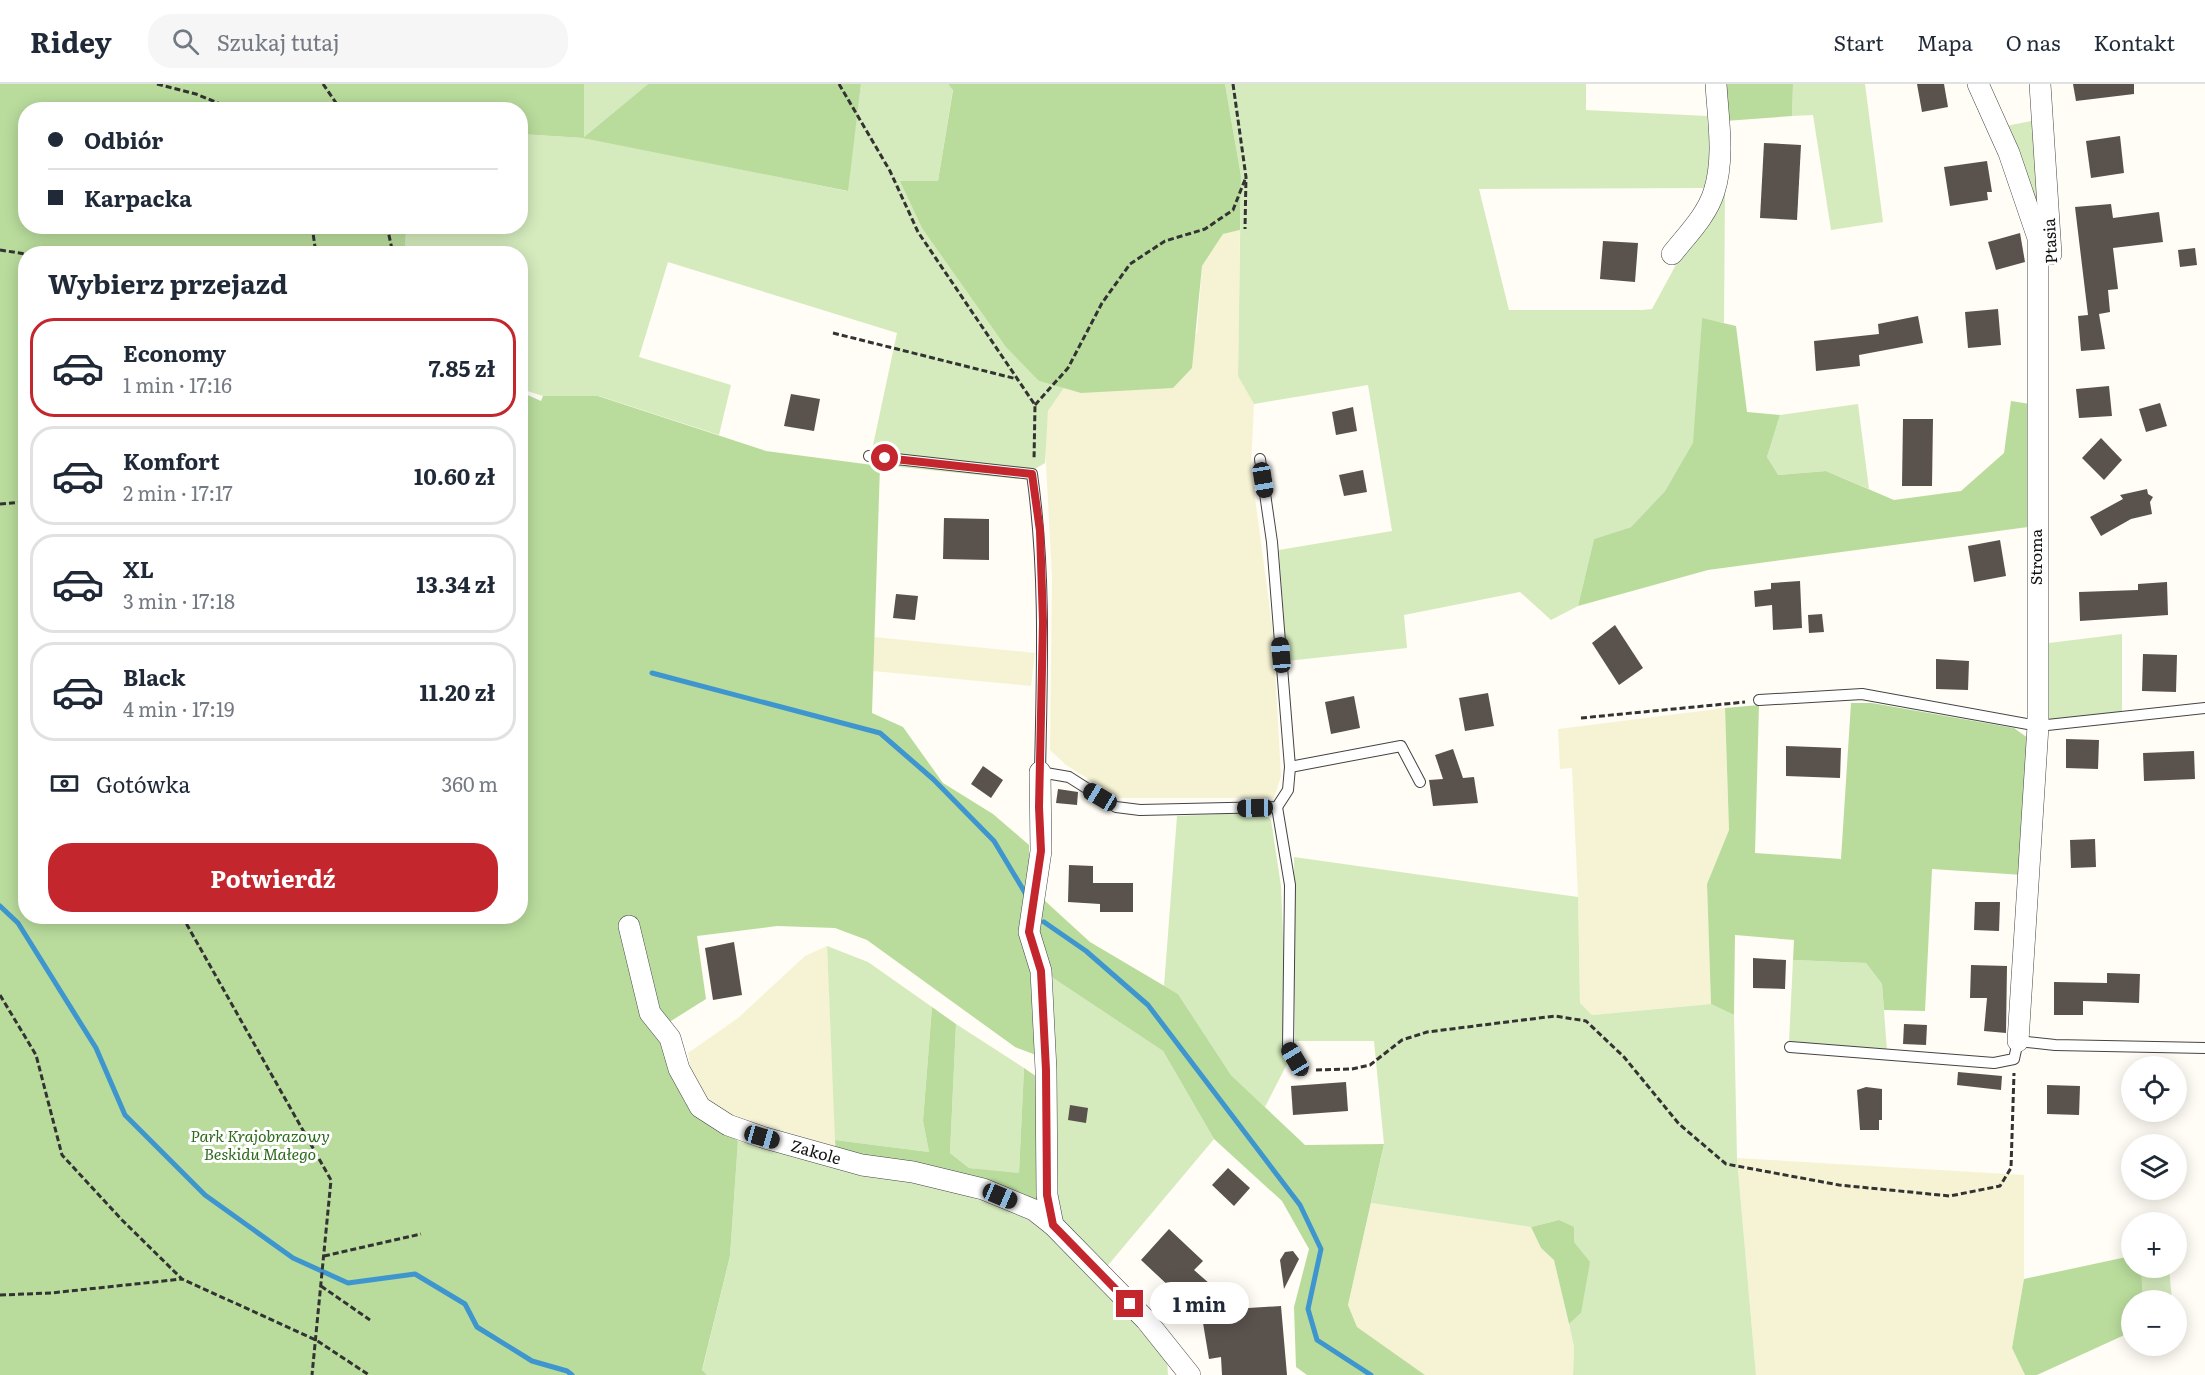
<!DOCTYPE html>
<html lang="pl">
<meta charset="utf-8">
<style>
:root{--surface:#fff;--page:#f6f6f7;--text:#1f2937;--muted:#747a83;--line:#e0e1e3;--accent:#c4262e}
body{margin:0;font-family:Literata,serif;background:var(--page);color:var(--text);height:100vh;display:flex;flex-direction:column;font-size:22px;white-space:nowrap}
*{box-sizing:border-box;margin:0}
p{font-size:20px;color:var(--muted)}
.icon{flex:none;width:33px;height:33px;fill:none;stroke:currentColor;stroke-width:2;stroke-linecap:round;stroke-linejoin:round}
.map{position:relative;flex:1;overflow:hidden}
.panel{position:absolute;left:18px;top:162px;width:510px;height:678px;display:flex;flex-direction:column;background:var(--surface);border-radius:24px;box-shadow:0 3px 15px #0003}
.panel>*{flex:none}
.hud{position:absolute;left:18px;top:18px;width:510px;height:132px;border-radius:24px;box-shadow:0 3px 15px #0003;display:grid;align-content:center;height:132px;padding:0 30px;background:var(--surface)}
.fabs{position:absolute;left:2121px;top:972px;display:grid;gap:12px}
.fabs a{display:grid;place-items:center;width:66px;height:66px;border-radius:50%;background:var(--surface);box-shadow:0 3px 15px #0003;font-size:30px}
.end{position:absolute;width:27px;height:27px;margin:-14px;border:8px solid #c4262e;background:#fff;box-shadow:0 0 0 3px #fff}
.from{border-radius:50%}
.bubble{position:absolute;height:42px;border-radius:21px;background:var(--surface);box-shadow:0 3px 15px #0003;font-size:20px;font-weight:700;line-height:42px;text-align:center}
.car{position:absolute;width:18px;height:36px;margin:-18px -9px;border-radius:8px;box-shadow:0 0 4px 2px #0007;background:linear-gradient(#222 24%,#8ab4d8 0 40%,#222 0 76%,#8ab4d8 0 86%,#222 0)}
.hud b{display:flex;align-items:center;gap:21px;height:57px;font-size:22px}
.hud b+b{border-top:2px solid var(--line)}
.hud i{width:15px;height:15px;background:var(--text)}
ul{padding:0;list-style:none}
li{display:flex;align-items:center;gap:18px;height:99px;margin:0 12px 9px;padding:0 18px;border:3px solid var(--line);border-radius:24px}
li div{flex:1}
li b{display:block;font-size:22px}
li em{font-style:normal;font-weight:700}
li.current{border-color:var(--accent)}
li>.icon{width:54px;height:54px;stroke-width:1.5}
h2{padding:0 30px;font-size:27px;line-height:72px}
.pay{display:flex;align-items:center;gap:15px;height:66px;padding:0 30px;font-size:22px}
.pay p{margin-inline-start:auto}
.primary-button{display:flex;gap:12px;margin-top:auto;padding:12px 30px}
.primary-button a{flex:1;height:69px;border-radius:24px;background:var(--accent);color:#fff;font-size:24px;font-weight:700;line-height:69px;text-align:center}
header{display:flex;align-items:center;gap:36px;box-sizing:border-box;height:84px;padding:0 30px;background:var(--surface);border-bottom:2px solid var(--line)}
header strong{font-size:28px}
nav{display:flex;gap:33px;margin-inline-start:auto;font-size:21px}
.search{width:420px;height:54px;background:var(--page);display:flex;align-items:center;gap:15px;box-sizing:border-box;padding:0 21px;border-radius:24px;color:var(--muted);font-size:22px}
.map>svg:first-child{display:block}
.farmland{fill:#f6f3d4}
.green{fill:#d5ebbd}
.forest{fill:#b9dc9c}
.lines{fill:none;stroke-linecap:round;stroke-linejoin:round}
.stream{stroke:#3f96cf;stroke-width:5}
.building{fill:#5a524d}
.lane-casing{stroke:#444;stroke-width:12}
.street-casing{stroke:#444;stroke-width:22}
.path{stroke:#333;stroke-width:3;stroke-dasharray:6 3;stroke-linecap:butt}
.lane{stroke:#fff;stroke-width:10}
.street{stroke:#fff;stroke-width:21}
.route{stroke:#c4262e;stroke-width:8}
.labels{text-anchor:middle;stroke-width:6;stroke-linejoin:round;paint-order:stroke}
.street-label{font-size:16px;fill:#111;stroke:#fff}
.park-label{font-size:16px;font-style:italic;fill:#2f6b1f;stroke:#fff}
</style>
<header>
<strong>Ridey</strong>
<div class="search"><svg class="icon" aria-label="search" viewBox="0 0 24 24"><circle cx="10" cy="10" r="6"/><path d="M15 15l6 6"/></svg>Szukaj tutaj</div>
<nav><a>Start</a><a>Mapa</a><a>O nas</a><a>Kontakt</a></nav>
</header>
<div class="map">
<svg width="2205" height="1291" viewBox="0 0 2205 1291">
<rect width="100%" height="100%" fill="#fffdf5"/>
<g class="farmland">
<path d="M 1240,146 L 1238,291 L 1254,320 L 1251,383 L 1273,549 L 1281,692 L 1274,714 L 1119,714 L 1066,681 L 1050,666 L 1052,493 L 1045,362 L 1048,327 L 1064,304 L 1081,309 L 1197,249 L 1202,182 L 1223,150 Z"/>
<path d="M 874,553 L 1035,569 L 1031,602 L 873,587 Z"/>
<path d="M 1725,624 L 1729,746 L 1707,800 L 1711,920 L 1592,931 L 1580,920 L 1578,813 L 1572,684 L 1560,685 L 1558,645 Z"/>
<path d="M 827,862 L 836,1063 L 733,1032 L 706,1014 L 691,987 L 688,969 L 738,934 L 805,872 Z"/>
<path d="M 1737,1074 L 2024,1091 L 2024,1195 L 2012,1264 L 2025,1291 L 1756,1291 Z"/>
<path d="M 1371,1119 L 1531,1143 L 1541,1164 L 1554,1175 L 1574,1263 L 1573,1291 L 1425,1291 L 1357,1243 L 1348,1221 Z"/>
</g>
<g class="green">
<path d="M 584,0 L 648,0 L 584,53 L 847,107 L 861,0 L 948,0 L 953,5 L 938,97 L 901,97 L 1039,297 L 1064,304 L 1048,327 L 1045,379 L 1018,395 L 869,380 L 897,249 L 668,178 L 639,273 L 731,301 L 719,351 L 599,312 L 543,312 L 521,305 L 520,170 L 405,170 L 406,143 L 520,142 L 521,50 L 583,54 Z"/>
<path d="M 1225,0 L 1586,0 L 1586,26 L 1707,32 L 1711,75 L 1704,104 L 1479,105 L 1509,226 L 1642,226 L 1652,225 L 1679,175 L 1725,105 L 1724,239 L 1702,235 L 1694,359 L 1665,407 L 1631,443 L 1594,455 L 1578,522 L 1551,536 L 1520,508 L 1404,531 L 1407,564 L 1287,577 L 1279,466 L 1392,447 L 1368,301 L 1254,320 L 1238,292 L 1241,92 Z"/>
<path d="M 1793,0 L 1865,0 L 1883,138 L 1831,146 L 1813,31 L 1792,32 Z"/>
<path d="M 2036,36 L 2039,134 L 2006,42 Z"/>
<path d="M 1858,320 L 1869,405 L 1826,387 L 1777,391 L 1767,373 L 1780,331 Z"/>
<path d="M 2122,550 L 2122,628 L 2049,636 L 2042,624 L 2049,559 Z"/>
<path d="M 1262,728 L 1271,736 L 1281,802 L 1288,978 L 1265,1023 L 1231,991 L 1178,910 L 1164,902 L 1177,732 Z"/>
<path d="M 1294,773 L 1578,813 L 1580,919 L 1592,931 L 1711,920 L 1734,931 L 1737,1074 L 1756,1291 L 1573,1291 L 1574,1263 L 1569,1240 L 1581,1229 L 1574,1158 L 1559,1136 L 1531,1143 L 1371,1119 L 1384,1060 L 1374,957 L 1295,957 Z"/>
<path d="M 827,862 L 868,878 L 932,923 L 923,1037 L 929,1068 L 835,1056 Z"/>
<path d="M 1793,876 L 1866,879 L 1882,900 L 1887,967 L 1789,958 Z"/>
<path d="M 1053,894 L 1163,967 L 1214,1055 L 1104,1186 L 1060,1134 L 1054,1101 Z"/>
<path d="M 956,940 L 1024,984 L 1019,1090 L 969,1084 L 950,1069 Z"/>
<path d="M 738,1057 L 854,1089 L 926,1099 L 1004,1124 L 1044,1143 L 1167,1275 L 1168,1291 L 707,1291 L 702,1287 L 730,1172 Z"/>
<path d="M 2141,1184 L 2169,1184 L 2172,1216 L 2143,1216 Z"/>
</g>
<g class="forest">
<path d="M 0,0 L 584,0 L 584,53 L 648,0 L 861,0 L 848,107 L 583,54 L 521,50 L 520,26 L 26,26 L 26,142 L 406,143 L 405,169 L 26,170 L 26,832 L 520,832 L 521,308 L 541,317 L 543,312 L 598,312 L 766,367 L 880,382 L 872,629 L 903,643 L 943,699 L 993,730 L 1029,761 L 1029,870 L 1036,971 L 1015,963 L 867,856 L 835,844 L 777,842 L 697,852 L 706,915 L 671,937 L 662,940 L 672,984 L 685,1019 L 738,1057 L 730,1172 L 702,1286 L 707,1291 L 0,1291 Z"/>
<path d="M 948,0 L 1225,0 L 1241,92 L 1240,146 L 1223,150 L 1202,182 L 1192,284 L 1173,304 L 1081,309 L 1039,297 L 1006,263 L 922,144 L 900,97 L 938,97 L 953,6 Z"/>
<path d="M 1725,0 L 1793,0 L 1792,32 L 1725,37 Z"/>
<path d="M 1702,234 L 1736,242 L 1747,328 L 1780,331 L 1767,373 L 1778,391 L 1826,387 L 1894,416 L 1961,407 L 2004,369 L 2011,317 L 2030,320 L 2028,443 L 1708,486 L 1578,522 L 1594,455 L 1631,443 L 1665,407 L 1693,359 Z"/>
<path d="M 1851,619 L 1872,619 L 2014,644 L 2032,657 L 2023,791 L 1932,785 L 1925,927 L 1884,926 L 1882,900 L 1866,879 L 1793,876 L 1794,856 L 1735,851 L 1734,931 L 1711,920 L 1707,800 L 1729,746 L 1725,624 L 1759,621 L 1755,769 L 1841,775 Z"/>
<path d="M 1044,816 L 1090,858 L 1178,910 L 1231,991 L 1305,1061 L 1384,1060 L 1348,1221 L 1357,1243 L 1425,1291 L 1307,1291 L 1296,1283 L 1294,1223 L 1309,1165 L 1282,1117 L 1214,1055 L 1163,967 L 1053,894 L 1036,849 Z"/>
<path d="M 932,923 L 956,940 L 950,1069 L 969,1084 L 1019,1089 L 1024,984 L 1040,995 L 1041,1113 L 1031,1118 L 836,1069 L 835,1056 L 929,1068 L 923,1037 Z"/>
<path d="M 1559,1136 L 1574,1143 L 1574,1158 L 1590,1178 L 1581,1229 L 1569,1240 L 1554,1176 L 1541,1164 L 1531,1143 Z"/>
<path d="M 2131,1172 L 2132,1184 L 2141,1184 L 2143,1216 L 2132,1216 L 2131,1248 L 2037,1291 L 2025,1291 L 2012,1264 L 2024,1195 Z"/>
</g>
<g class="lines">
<g class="stream">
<path d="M 652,589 L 880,649 L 933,695 L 994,757 L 1027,812"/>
<path d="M 0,822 L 18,839 L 96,964 L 125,1031 L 205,1111 L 293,1174 L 348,1199 L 415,1190 L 465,1220 L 477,1243 L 532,1277 L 567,1287 L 572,1291"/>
<path d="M 1044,838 L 1086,867 L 1148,921 L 1300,1121 L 1321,1165 L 1308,1225 L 1317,1256 L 1371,1291"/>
</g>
</g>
<g class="building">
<path d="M 1917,0 L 1944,0 L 1948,23 L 1922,28 Z"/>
<path d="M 2073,0 L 2134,0 L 2134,10 L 2076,17 Z"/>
<path d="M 2120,52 L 2124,89 L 2091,94 L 2086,57 Z"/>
<path d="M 1764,59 L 1801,61 L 1797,136 L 1760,134 Z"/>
<path d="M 1987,77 L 1992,108 L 1987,108 L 1988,116 L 1950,122 L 1944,83 Z"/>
<path d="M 2111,120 L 2113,134 L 2159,128 L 2163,158 L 2113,164 L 2118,205 L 2108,206 L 2110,228 L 2099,230 L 2105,265 L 2081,267 L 2078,232 L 2088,231 L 2075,123 Z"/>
<path d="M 2020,149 L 2025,178 L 1996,186 L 1988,158 Z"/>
<path d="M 1603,157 L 1638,159 L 1635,198 L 1600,195 Z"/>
<path d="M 2195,164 L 2197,181 L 2180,183 L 2178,166 Z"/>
<path d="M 1998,225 L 2001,261 L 1968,264 L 1965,228 Z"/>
<path d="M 1918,232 L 1923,259 L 1859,271 L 1860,282 L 1816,287 L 1814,257 L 1879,250 L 1878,240 Z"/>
<path d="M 2109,302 L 2112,332 L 2079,334 L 2076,305 Z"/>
<path d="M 791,310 L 820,315 L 814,347 L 784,342 Z"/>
<path d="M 2160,319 L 2167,342 L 2146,348 L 2139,325 Z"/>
<path d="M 1353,323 L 1357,347 L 1336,351 L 1332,328 Z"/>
<path d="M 1903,335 L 1933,335 L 1932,402 L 1902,402 Z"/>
<path d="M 2101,354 L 2122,376 L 2104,396 L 2082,374 Z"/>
<path d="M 1363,386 L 1367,408 L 1344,412 L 1339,391 Z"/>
<path d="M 2147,405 L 2148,410 L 2153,413 L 2150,418 L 2152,430 L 2131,435 L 2101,452 L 2090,433 L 2123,415 L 2120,411 Z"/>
<path d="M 944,434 L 989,435 L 989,476 L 943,475 Z"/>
<path d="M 2000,456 L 2006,492 L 1974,498 L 1968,462 Z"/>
<path d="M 1800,497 L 1802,544 L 1773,546 L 1772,521 L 1755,523 L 1754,507 L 1771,505 L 1771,499 Z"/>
<path d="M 2167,498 L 2168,531 L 2080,537 L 2079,508 L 2138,506 L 2138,500 Z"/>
<path d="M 896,510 L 918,512 L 915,536 L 893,534 Z"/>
<path d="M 1822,530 L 1824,548 L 1809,549 L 1808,531 Z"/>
<path d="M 1615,541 L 1643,584 L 1619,601 L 1592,559 Z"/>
<path d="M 2143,570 L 2177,571 L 2176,608 L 2142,607 Z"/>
<path d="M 1936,575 L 1969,577 L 1968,606 L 1936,605 Z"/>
<path d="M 1488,609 L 1494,642 L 1465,647 L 1459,614 Z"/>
<path d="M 1354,612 L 1360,644 L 1331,650 L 1325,618 Z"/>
<path d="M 2066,655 L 2099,656 L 2098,685 L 2066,684 Z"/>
<path d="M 1786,662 L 1841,664 L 1840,694 L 1786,692 Z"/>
<path d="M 1453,665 L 1463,694 L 1474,693 L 1478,719 L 1433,722 L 1429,696 L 1443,695 L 1435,671 Z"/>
<path d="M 2194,667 L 2195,695 L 2144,697 L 2143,669 Z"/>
<path d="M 983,682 L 1003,696 L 991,714 L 971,700 Z"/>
<path d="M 1058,705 L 1078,708 L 1077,721 L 1056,719 Z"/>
<path d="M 2095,755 L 2096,783 L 2071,784 L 2070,756 Z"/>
<path d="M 1069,781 L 1093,782 L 1093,799 L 1133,799 L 1133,828 L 1100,828 L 1100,820 L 1068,818 Z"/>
<path d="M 1975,818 L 2000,818 L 1999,847 L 1974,846 Z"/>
<path d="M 734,858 L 742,911 L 713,916 L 705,864 Z"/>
<path d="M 1753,874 L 1786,876 L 1785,905 L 1753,904 Z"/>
<path d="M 1971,881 L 2007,882 L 2006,949 L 1984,947 L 1987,914 L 1970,914 Z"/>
<path d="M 2107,889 L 2140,890 L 2139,919 L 2083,917 L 2083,931 L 2054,931 L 2054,898 L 2107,899 Z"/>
<path d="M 1904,940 L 1927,941 L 1926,961 L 1903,960 Z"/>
<path d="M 1958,988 L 2002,992 L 2001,1006 L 1957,1001 Z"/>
<path d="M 1346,998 L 1348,1027 L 1293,1031 L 1291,1002 Z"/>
<path d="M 2047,1001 L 2080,1002 L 2079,1031 L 2047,1030 Z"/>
<path d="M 1866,1003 L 1882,1005 L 1882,1036 L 1879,1036 L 1879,1046 L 1860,1046 L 1857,1006 Z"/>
<path d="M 1070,1021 L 1088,1024 L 1086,1039 L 1068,1036 Z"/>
<path d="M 1228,1084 L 1250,1104 L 1234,1122 L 1212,1101 Z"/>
<path d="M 1169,1145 L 1203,1177 L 1194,1186 L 1210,1200 L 1172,1205 L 1141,1176 Z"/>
<path d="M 1293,1167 L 1299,1175 L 1284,1205 L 1280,1176 L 1285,1168 Z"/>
<path d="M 1281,1222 L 1287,1291 L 1222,1291 L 1221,1273 L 1209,1275 L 1201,1227 Z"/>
</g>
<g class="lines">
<g class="lane-casing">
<g id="lane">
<path d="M 869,372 L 1032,390 C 1046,489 1042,588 1040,688 L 1069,693 L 1116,723 L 1140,726 L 1277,723 L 1288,706 L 1290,683 L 1272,458 L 1260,375"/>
<path d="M 1759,616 L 1862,610 L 2038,642 L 2205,624"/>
<path d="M 1290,683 L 1401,662 L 1420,698"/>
<path d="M 1277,723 L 1290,801 L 1288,963 L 1302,986"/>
<path d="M 1790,963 L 1994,979 L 2014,975 L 2018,957 L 2055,961 L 2205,964"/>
</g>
</g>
<g class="street-casing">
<g id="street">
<path d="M 1978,0 L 2009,69 L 2038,154 L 2038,642 L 2018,957"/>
<path d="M 2040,0 L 2051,170"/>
<path d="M 1672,170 C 1687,151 1707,131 1714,108 C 1725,73 1718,35 1716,0"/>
<path d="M 1040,688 L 1041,767 L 1029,848 L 1041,887 L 1046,986 L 1047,1111 L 1053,1141"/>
<path d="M 629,842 L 650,929 L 670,954 L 679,985 L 700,1023 L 728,1041 L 762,1053 L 862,1081 L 913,1088 L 983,1105 L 1034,1126 L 1053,1141 L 1146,1236 L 1190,1291"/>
</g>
</g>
<g class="path">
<path d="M 157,0 L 196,10 L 235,26"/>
<path d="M 323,0 L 341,26"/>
<path d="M 839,0 L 890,87 L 918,148 L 1035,321 L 1034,376"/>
<path d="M 1233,0 L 1246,93 L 1245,145"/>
<path d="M 312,142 L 316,170"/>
<path d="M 387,142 L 393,170"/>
<path d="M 0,166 L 26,170"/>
<path d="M 833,249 L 1017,295"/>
<path d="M 1035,321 L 1068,284 L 1102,219 L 1130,180 L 1165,157 L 1205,145 L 1233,126 L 1246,93"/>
<path d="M 0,420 L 26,418"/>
<path d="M 1581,634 L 1745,618"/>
<path d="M 182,832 L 331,1096 L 312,1291"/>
<path d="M 0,911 L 36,971 L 62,1071 L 122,1136 L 182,1195 L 316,1256 L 369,1291"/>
<path d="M 1316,986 L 1352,985 L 1370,981 L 1402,956 L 1427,948 L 1555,932 L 1586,937 L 1624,973 L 1679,1040 L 1726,1080 L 1839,1101 L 1950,1112 L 2000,1102 L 2011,1084 L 2014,989"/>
<path d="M 324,1172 L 421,1150"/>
<path d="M 321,1202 L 370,1236"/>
<path d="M 0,1211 L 51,1209 L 182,1195"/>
</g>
<use href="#lane" class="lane"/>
<use href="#street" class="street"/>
</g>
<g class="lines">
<path class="route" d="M 885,374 L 1032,390 L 1040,447 L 1043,538 L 1039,723 L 1041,767 L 1029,848 L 1041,887 L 1046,986 L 1047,1111 L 1053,1141 L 1130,1220"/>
</g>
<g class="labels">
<g class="street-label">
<text transform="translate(2050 157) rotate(-93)" y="6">Ptasia</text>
<text transform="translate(2036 473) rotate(-90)" y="6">Stroma</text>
<text transform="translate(816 1068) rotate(16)" y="6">Zakole</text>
</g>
<g class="park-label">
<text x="260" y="1058">Park Krajobrazowy<tspan x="260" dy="18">Beskidu Małego</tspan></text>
</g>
</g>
</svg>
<div class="fabs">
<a><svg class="icon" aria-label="locate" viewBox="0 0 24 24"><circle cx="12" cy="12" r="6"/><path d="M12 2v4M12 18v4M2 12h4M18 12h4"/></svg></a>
<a><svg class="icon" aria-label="layers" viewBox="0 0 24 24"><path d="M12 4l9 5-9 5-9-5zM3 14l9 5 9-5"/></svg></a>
<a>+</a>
<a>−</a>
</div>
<i class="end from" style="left:885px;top:374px"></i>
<i class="end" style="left:1130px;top:1220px"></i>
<div class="bubble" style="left:1150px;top:1198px;width:99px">1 min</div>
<i class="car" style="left:1263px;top:396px;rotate:171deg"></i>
<i class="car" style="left:1281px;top:571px;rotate:355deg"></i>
<i class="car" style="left:1100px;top:713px;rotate:301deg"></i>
<i class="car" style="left:1255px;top:724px;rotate:269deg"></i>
<i class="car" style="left:1295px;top:975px;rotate:329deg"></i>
<i class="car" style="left:762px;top:1053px;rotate:106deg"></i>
<i class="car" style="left:1000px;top:1112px;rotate:113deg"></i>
<div class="hud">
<b><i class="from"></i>Odbiór</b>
<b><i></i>Karpacka</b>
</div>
<section class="panel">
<h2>Wybierz przejazd</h2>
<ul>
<li class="current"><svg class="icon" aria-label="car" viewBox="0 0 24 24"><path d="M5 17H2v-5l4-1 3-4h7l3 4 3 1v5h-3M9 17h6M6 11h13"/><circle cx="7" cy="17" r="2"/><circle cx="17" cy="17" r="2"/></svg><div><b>Economy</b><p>1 min · 17:16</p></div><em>7.85 zł</em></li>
<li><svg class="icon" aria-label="car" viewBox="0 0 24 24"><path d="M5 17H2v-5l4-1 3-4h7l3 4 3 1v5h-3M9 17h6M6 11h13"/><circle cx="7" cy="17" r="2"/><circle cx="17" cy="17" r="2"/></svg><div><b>Komfort</b><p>2 min · 17:17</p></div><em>10.60 zł</em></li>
<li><svg class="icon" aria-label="car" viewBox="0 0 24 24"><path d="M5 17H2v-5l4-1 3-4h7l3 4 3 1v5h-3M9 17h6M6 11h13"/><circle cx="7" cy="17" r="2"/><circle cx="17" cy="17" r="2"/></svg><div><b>XL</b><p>3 min · 17:18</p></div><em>13.34 zł</em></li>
<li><svg class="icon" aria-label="car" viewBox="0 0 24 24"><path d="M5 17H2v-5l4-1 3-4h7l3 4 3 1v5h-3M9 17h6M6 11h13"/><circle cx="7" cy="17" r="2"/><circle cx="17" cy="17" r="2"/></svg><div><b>Black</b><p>4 min · 17:19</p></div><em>11.20 zł</em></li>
</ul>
<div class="pay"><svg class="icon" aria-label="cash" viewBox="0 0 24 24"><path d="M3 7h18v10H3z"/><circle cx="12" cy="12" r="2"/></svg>Gotówka<p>360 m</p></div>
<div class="primary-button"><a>Potwierdź</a></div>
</section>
</div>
